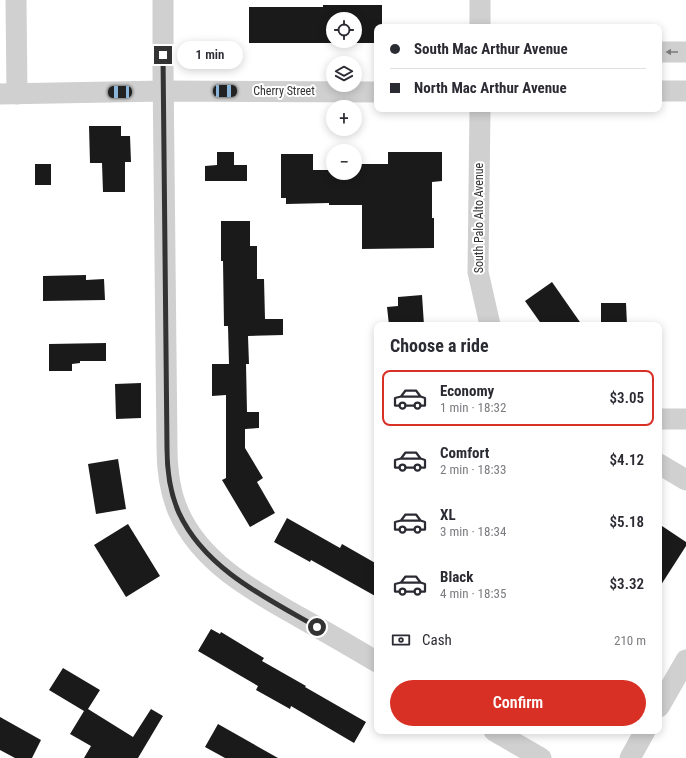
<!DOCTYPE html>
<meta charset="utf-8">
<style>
:root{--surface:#fff;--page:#f7f7f7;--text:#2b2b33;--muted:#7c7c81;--line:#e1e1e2;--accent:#d93025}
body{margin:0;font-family:"Roboto Condensed",sans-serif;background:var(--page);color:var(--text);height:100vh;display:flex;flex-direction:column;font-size:15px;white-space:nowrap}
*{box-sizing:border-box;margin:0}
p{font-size:13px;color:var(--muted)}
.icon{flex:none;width:22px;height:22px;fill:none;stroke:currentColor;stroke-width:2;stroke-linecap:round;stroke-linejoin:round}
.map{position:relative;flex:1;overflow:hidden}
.panel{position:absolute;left:374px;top:322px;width:288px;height:412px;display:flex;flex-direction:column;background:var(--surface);border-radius:8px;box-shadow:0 2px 10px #0003}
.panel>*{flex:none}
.hud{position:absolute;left:374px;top:24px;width:288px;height:88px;border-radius:8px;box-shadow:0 2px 10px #0003;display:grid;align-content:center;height:88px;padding:0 16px;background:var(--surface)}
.fabs{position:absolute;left:326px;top:12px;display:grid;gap:8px}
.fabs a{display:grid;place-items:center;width:36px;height:36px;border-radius:50%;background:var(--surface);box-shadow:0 2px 10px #0003;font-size:20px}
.end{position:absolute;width:18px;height:18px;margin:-9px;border:5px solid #333;background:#fff;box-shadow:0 0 0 2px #fff}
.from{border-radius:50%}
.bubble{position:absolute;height:28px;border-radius:14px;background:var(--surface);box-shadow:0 2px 10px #0003;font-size:13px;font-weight:600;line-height:28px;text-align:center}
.car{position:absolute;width:12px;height:24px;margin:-12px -6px;border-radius:5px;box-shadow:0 0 3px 1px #0007;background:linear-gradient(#222 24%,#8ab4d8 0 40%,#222 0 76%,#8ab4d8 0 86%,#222 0)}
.hud b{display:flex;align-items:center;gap:14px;height:38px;font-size:15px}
.hud b+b{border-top:1px solid var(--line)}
.hud i{width:10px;height:10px;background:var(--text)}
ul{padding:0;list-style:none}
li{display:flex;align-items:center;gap:12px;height:56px;margin:0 8px 6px;padding:0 8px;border:2px solid transparent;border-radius:8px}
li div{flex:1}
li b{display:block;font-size:15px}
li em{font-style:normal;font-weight:600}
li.on{border-color:var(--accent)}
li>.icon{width:36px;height:36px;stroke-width:1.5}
h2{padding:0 16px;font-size:18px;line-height:48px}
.pay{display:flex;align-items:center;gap:10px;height:44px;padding:0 16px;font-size:15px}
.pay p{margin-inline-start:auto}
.action{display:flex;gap:8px;margin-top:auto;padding:8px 16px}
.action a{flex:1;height:46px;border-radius:24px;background:var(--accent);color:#fff;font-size:16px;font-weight:600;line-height:46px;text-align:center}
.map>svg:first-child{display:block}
.building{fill:#1a1a1a;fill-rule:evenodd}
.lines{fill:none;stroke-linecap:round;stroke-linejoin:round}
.minor{stroke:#d0d0d0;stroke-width:21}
.oneway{fill:#7a7a7a}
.route{stroke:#333;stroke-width:5}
.labels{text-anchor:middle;stroke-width:4;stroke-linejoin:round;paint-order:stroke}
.street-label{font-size:12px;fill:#333;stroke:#fff}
</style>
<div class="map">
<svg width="686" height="758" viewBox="0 0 686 758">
<rect width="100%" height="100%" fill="#fff"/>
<g class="building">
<path d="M 323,5 L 382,5 L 382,27 L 377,27 L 377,43 L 249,43 L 249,7 L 323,7 ZM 333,19 L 355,19 L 355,41 L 333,41 Z"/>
<path d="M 89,126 L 121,126 L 121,136 L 130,136 L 131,162 L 125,162 L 125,192 L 103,192 L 102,163 L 90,163 Z"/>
<path d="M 217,152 L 234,152 L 234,165 L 247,165 L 247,181 L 205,181 L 205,166 L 217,165 Z"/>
<path d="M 388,152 L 442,152 L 442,181 L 432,182 L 432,218 L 434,218 L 434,248 L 362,249 L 362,205 L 329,205 L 329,203 L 286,204 L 286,198 L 281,198 L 281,154 L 313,154 L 313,170 L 333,170 L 333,173 L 355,173 L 355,164 L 388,164 Z"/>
<rect x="35" y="164" width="16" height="21"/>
<path d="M 221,221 L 250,221 L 250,246 L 257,246 L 257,279 L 264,279 L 265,319 L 283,319 L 283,335 L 248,336 L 249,364 L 246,364 L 247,412 L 259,412 L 259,428 L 245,429 L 245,448 L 263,478 L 257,482 L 275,513 L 250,527 L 222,480 L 226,478 L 226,395 L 212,396 L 212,364 L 229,364 L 228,326 L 224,326 L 223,261 L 221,261 Z"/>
<path d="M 86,275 L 86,280 L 104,279 L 105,300 L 43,301 L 43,276 Z"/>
<path d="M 552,282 L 582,325 L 542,325 L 525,301 Z"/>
<path d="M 422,295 L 424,325 L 389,325 L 387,307 L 398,306 L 398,297 Z"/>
<path d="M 601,303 L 626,303 L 627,325 L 601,325 Z"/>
<path d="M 106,343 L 106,361 L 80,361 L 80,363 L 72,364 L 72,371 L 49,371 L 49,344 Z"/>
<path d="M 141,383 L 141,418 L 116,419 L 115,384 Z"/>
<path d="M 118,459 L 126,509 L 96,514 L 88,464 Z"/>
<path d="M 287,518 L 340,548 L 342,544 L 377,564 L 377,597 L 311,560 L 310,562 L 274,542 Z"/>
<path d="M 128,524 L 160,576 L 126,597 L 94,545 Z"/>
<path d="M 659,524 L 686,542 L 686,546 L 659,588 Z"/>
<path d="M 211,629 L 220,634 L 221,632 L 264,658 L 262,661 L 306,686 L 305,687 L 366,722 L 354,743 L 291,706 L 290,709 L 256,690 L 258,686 L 198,651 Z"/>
<path d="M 63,668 L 100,690 L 88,709 L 133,737 L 151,709 L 163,716 L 138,758 L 84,758 L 91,746 L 70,734 L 84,711 L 49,690 Z"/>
<path d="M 0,717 L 41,740 L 32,758 L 15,758 L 0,750 Z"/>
<path d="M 218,724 L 278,758 L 225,758 L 205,747 Z"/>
</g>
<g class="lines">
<g class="minor">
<path d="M 16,0 L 17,94"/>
<path d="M 163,0 L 163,69 L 167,448 C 167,470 170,493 179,513 C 202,564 255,592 301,618 C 326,632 352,647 377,662"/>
<path d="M 480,0 L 480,27"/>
<path d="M 659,52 L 686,52"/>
<path d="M 659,91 L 686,91"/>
<path d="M 0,94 L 164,91 L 377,92"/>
<path d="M 480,109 L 478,272 L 490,325"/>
<path d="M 659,419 L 686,419"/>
<path d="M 659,464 L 686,480"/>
<path d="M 659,707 L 686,660"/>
<path d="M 494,731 L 541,758"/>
<path d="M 630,758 L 645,731"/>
</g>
</g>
<defs><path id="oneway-solid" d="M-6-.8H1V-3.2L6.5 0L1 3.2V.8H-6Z"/></defs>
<use class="oneway" href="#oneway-solid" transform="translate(672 52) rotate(180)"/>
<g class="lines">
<path class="route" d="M 163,55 L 167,448 C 167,470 170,493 179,513 C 205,569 266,598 317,627"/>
</g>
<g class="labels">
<g class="street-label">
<text x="284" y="95">Cherry Street</text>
<text transform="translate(479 218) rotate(-90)" y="4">South Palo Alto Avenue</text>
</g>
</g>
</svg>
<div class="fabs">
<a><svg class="icon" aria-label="locate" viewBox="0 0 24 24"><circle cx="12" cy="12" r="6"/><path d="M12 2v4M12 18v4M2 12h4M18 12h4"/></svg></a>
<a><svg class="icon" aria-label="layers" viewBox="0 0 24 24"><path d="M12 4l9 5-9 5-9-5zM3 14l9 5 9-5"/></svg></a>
<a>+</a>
<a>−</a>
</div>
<i class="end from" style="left:317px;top:627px"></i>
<i class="end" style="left:163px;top:55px"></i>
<div class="bubble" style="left:177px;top:41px;width:66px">1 min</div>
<i class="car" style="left:225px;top:91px;rotate:90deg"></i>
<i class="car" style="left:120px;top:92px;rotate:269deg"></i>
<div class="hud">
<b><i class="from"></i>South Mac Arthur Avenue</b>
<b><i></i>North Mac Arthur Avenue</b>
</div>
<section class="panel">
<h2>Choose a ride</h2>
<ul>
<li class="on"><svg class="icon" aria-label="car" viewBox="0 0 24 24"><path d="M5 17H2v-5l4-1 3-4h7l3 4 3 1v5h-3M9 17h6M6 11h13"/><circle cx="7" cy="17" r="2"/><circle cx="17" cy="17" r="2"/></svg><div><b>Economy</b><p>1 min · 18:32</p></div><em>$3.05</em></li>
<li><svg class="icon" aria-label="car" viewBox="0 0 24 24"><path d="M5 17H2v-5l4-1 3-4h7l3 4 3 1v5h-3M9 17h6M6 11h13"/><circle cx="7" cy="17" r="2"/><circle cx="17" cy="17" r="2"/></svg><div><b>Comfort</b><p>2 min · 18:33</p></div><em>$4.12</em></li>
<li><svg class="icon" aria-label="car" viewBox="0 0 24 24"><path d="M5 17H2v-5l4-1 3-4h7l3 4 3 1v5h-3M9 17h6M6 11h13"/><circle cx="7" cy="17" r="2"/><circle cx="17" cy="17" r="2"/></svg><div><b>XL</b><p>3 min · 18:34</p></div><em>$5.18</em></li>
<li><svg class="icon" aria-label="car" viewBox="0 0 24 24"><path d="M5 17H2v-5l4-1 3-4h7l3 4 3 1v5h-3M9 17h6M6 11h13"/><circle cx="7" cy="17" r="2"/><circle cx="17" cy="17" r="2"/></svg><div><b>Black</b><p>4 min · 18:35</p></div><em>$3.32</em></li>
</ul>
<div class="pay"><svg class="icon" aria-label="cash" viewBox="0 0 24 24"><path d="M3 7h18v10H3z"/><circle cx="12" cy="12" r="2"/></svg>Cash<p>210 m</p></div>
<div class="action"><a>Confirm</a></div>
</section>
</div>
